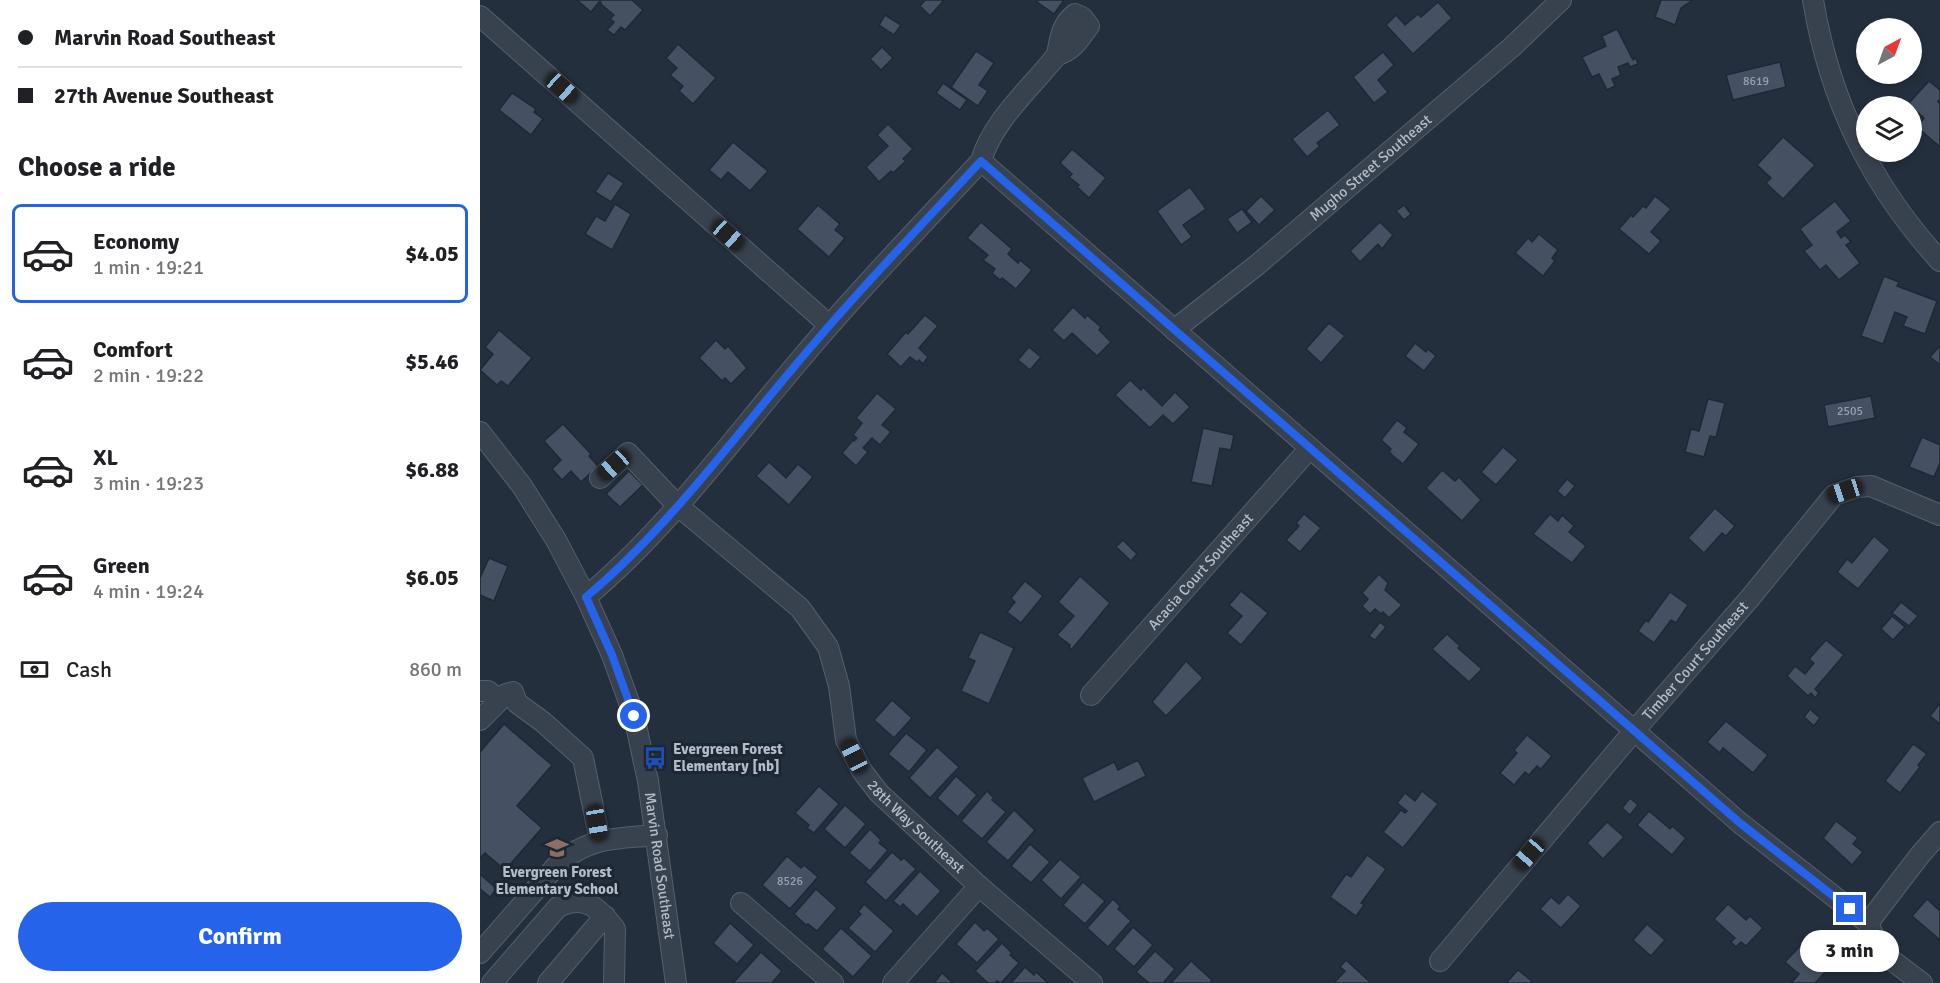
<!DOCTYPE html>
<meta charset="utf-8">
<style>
:root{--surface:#fff;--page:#f2f2f2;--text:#202124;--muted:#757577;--line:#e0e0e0;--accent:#2563eb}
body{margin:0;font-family:Signika,sans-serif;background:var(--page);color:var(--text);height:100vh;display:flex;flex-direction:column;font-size:22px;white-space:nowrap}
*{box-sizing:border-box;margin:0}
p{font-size:20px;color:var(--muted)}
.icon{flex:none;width:33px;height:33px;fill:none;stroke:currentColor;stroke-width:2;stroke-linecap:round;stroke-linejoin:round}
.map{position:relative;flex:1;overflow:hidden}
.panel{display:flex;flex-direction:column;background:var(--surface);width:480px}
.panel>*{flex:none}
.guide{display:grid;align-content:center;height:132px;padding:0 18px;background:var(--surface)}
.needle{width:39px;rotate:41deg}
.tools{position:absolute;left:1376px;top:18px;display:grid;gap:12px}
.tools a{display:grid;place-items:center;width:66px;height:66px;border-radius:50%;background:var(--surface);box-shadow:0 3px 9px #0003;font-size:30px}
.end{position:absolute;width:27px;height:27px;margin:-14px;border:8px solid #2563eb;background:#fff;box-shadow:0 0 0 3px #fff}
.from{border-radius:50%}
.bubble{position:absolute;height:42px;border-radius:21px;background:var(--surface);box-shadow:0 3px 9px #0003;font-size:20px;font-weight:800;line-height:42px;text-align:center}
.car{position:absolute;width:18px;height:36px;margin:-18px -9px;border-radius:8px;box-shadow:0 0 4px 2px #0007;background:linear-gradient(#222 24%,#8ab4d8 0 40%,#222 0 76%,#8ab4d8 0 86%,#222 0)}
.guide b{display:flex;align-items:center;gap:21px;height:57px;font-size:22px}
.guide b+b{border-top:2px solid var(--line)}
.guide i{width:15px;height:15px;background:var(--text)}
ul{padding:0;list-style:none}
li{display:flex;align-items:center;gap:18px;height:99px;margin:0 12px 9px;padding:0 6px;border:3px solid transparent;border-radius:9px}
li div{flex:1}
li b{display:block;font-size:22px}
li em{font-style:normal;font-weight:800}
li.on{border-color:var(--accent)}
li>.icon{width:54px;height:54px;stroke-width:1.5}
h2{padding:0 18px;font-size:27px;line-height:72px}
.pay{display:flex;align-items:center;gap:15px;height:66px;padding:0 18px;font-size:22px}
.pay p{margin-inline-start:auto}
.cta{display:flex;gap:12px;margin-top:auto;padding:12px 18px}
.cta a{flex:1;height:69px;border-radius:36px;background:var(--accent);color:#fff;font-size:24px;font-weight:800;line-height:69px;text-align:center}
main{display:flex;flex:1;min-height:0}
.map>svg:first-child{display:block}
.building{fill:#455162;stroke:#1f2835;stroke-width:1.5}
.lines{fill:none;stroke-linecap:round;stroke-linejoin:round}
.minor-casing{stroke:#565f6c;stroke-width:22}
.minor{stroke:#38414e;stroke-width:20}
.route{stroke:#2563eb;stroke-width:8}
.labels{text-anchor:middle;stroke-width:6;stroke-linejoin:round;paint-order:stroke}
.number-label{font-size:12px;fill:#98a1af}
.street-label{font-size:15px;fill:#b4bcc9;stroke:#1d2633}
.poi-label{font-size:15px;font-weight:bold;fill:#b4bcc9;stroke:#1d2633;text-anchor:start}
</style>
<main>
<section class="panel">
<div class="guide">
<b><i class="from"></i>Marvin Road Southeast</b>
<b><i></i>27th Avenue Southeast</b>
</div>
<h2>Choose a ride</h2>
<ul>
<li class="on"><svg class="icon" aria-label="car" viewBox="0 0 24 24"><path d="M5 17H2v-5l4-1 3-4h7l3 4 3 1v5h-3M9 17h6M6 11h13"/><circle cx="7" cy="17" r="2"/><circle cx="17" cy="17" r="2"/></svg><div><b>Economy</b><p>1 min · 19:21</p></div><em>$4.05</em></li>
<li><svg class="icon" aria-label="car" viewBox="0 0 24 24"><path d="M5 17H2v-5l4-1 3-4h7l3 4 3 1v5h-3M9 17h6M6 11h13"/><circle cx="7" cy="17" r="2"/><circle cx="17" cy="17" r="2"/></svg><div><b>Comfort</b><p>2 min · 19:22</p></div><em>$5.46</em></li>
<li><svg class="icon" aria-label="car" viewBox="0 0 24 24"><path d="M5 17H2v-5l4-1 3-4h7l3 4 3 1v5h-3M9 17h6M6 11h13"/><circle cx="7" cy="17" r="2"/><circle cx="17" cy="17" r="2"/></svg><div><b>XL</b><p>3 min · 19:23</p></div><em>$6.88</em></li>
<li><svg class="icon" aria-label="car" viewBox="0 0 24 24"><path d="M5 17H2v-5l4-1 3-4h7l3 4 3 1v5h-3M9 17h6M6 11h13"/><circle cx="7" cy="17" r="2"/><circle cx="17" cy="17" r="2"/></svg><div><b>Green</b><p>4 min · 19:24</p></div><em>$6.05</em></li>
</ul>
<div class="pay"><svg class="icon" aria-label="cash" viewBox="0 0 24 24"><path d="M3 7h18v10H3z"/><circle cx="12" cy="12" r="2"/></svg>Cash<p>860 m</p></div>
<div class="cta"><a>Confirm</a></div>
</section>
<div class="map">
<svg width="1460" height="983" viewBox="0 0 1460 983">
<rect width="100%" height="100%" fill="#242f3e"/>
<g class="building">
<path d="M 97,0 L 152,0 L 163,10 L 145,30 L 141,27 L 134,35 L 127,30 L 134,22 L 130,19 L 134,15 L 122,5 L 120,1 L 111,12 Z"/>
<path d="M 445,0 L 464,0 L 450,16 L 440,6 Z"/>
<path d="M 558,0 L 584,0 L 574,14 L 557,2 Z"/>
<path d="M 1181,0 L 1213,0 L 1201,8 L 1195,25 L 1175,17 Z"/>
<path d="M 958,2 L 972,18 L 933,54 L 906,25 L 916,15 L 925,25 L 938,14 L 941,17 Z"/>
<path d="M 405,15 L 421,25 L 414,35 L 399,25 Z"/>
<path d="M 1137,29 L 1153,60 L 1156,58 L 1158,64 L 1150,67 L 1148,63 L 1138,67 L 1141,75 L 1132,79 L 1135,86 L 1127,90 L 1119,74 L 1112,77 L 1102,57 L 1126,46 L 1122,36 Z"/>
<path d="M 198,44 L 236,78 L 213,104 L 199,91 L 203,86 L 190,75 L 197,68 L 186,58 Z"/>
<path d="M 402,47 L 413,58 L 401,70 L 390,59 Z"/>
<path d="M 496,51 L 514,63 L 499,85 L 508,91 L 498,106 L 471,87 Z"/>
<path d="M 903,52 L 914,65 L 898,80 L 908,92 L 894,103 L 873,77 Z"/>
<path d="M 1300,62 L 1306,87 L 1253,100 L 1246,75 Z"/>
<path d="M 1401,74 L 1422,74 L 1410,84 Z"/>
<path d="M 1449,81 L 1460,90 L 1460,99 L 1458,101 L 1460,104 L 1460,147 L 1437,127 L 1444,118 L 1428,104 Z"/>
<path d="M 463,83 L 487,100 L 480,110 L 456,93 Z"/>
<path d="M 32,93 L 56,109 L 54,112 L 63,119 L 51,135 L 19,110 Z"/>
<path d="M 848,110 L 860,125 L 837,143 L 840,146 L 827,157 L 812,139 Z"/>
<path d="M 408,124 L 433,149 L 423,159 L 426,161 L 413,173 L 411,171 L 399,182 L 386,167 L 408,146 L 397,135 Z"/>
<path d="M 1303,137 L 1335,165 L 1303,199 L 1286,183 L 1291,178 L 1277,165 Z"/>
<path d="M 253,142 L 288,171 L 270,191 L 248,172 L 241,180 L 229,170 Z"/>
<path d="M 592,149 L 626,178 L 609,198 L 597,187 L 599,185 L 589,177 L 592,174 L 580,163 Z"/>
<path d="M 128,173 L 144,183 L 131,202 L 115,192 Z"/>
<path d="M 710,187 L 726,209 L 703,225 L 712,237 L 701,245 L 677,211 Z"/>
<path d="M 781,196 L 795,210 L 779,225 L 766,211 Z"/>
<path d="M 1175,196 L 1191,209 L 1171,232 L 1181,241 L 1169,254 L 1139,229 L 1151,215 L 1153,217 L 1163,206 L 1166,208 Z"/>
<path d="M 1355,201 L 1371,221 L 1357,232 L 1361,238 L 1365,235 L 1371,242 L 1366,245 L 1380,263 L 1359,280 L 1346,265 L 1340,270 L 1324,251 L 1332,245 L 1320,229 Z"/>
<path d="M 135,204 L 151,214 L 132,250 L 105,234 L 116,216 L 125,221 Z"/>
<path d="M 338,205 L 360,224 L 355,230 L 365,238 L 349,257 L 317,229 Z"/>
<path d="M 924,205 L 931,214 L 924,220 L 916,211 Z"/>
<path d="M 762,209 L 772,222 L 757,233 L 747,219 Z"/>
<path d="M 501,222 L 532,249 L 528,254 L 538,263 L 540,260 L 552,270 L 536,289 L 522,278 L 520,280 L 512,273 L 515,269 L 503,260 L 508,255 L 487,238 Z"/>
<path d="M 900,222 L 913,235 L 902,249 L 898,244 L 880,262 L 870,251 Z"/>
<path d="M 1059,234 L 1078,250 L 1072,258 L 1075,261 L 1063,276 L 1035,253 L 1048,238 L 1052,242 Z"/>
<path d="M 1404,276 L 1419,282 L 1417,286 L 1457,301 L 1445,334 L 1423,326 L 1427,317 L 1415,312 L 1403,344 L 1381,336 Z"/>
<path d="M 593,307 L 605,318 L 607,315 L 621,327 L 619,330 L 631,342 L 617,356 L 592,333 L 584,341 L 572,330 Z"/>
<path d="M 445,315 L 458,326 L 439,348 L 448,357 L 443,364 L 439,360 L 437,362 L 430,357 L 421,367 L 407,354 L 426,332 L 428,334 Z"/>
<path d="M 849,323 L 865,336 L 841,363 L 826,349 Z"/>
<path d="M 19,330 L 52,358 L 28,386 L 21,381 L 17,385 L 0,370 L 13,354 L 5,347 Z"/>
<path d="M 236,340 L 245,349 L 248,346 L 267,368 L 251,384 L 245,378 L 242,381 L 219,358 Z"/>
<path d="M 935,343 L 946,352 L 948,349 L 956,356 L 944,371 L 925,356 Z"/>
<path d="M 1460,346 L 1460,365 L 1450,357 Z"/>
<path d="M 549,347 L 561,357 L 550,370 L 538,360 Z"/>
<path d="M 650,380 L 661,390 L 663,387 L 682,406 L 695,392 L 710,407 L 693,424 L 683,415 L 670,428 L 635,395 Z"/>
<path d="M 397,393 L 416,409 L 402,425 L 411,432 L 400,445 L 392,438 L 383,448 L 388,452 L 376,466 L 362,453 L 373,440 L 374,441 L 377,438 L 373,435 L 382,423 L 376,418 Z"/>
<path d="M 1391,396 L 1395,418 L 1348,427 L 1344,405 Z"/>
<path d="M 1228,399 L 1245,403 L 1236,437 L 1230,436 L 1224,457 L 1205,452 L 1211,429 L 1219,431 Z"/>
<path d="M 917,420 L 927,428 L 924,432 L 939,444 L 923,464 L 912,455 L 909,451 L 911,449 L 901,440 Z"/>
<path d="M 83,424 L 111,454 L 109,456 L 118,466 L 101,482 L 91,471 L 82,480 L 72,469 L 81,460 L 64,441 Z"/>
<path d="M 723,428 L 754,435 L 751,450 L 740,448 L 732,486 L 711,482 Z"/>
<path d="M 1442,437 L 1460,445 L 1460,463 L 1454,477 L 1429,467 Z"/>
<path d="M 1023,447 L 1038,460 L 1016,485 L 1001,472 Z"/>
<path d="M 289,462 L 306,478 L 318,464 L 333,477 L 309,505 L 276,476 Z"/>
<path d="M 962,470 L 975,481 L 979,477 L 1001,500 L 982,521 L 946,488 Z"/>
<path d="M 149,471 L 163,485 L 140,507 L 126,494 Z"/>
<path d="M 1087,479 L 1095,486 L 1085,498 L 1077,491 Z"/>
<path d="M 1235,508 L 1255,526 L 1246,536 L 1242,533 L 1224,553 L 1208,538 Z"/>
<path d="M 824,514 L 841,528 L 820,552 L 806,540 L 819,526 L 816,523 Z"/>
<path d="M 1070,514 L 1078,521 L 1082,515 L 1094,526 L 1089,532 L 1106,546 L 1092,563 L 1053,534 Z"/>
<path d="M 1394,536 L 1410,550 L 1378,589 L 1357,572 L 1367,559 L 1372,563 Z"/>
<path d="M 643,540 L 657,554 L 651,561 L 636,547 Z"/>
<path d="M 9,558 L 28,566 L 14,601 L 0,595 L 0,578 Z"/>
<path d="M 899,574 L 908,583 L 905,590 L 922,605 L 909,618 L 903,612 L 901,614 L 895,609 L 890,614 L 882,606 L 888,599 L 882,593 Z"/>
<path d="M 600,576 L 630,603 L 592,649 L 589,647 L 590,645 L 577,635 L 594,616 L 578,602 Z"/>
<path d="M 545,581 L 563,596 L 541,623 L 527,612 L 535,602 L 531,598 Z"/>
<path d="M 761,591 L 788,613 L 761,645 L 747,633 L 762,616 L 749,605 Z"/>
<path d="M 1190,592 L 1208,605 L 1196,623 L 1191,620 L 1174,643 L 1158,631 L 1166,620 L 1168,622 Z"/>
<path d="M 1421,602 L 1438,616 L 1429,626 L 1412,613 Z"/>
<path d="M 1412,616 L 1425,627 L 1413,640 L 1401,629 Z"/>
<path d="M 900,622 L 906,627 L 895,640 L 889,636 Z"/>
<path d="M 500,632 L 534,648 L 509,704 L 481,691 L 495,661 L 488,658 Z"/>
<path d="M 967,634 L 980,646 L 978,648 L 1002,669 L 989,682 L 952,649 Z"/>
<path d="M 1346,640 L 1364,655 L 1335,689 L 1339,693 L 1335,698 L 1331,693 L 1328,696 L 1307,676 L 1315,666 L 1325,674 L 1334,663 L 1329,659 Z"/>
<path d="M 706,661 L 723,678 L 686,716 L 672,702 Z"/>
<path d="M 412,700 L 432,718 L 414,738 L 394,720 Z"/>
<path d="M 1460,703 L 1460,724 L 1450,716 Z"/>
<path d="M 1330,709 L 1340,718 L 1334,726 L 1324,717 Z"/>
<path d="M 1246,721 L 1288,755 L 1273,773 L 1243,748 L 1240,753 L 1227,742 Z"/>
<path d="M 24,724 L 72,765 L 37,806 L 62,828 L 25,870 L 5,853 L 0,858 L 0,752 Z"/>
<path d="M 426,733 L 447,750 L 429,772 L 408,754 Z"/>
<path d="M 1047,735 L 1072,756 L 1061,769 L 1057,766 L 1049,775 L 1045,772 L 1034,785 L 1020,773 L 1037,753 L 1034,750 Z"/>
<path d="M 1433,744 L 1447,754 L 1438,765 L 1440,767 L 1420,793 L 1405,781 Z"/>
<path d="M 457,747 L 479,767 L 450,798 L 429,778 Z"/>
<path d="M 658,760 L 666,776 L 614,802 L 602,778 L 634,762 L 638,770 Z"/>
<path d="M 476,776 L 497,795 L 478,817 L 457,798 Z"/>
<path d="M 339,786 L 359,804 L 334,833 L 327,828 L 329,825 L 315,813 Z"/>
<path d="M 507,791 L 514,798 L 512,800 L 526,812 L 502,839 L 481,821 Z"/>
<path d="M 942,791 L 958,804 L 923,848 L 903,832 L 921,810 L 925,813 L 927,811 L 917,803 L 925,793 L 935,801 Z"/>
<path d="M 1150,798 L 1158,805 L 1150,815 L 1142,808 Z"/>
<path d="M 365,805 L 386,824 L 365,848 L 344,829 Z"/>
<path d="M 534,810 L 555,830 L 528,861 L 506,842 Z"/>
<path d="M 1169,811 L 1190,829 L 1192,826 L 1206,838 L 1192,855 L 1157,825 Z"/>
<path d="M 1356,821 L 1378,838 L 1373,844 L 1383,852 L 1372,865 L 1343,838 Z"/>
<path d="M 1127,822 L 1144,837 L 1123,859 L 1107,843 Z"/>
<path d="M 390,829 L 401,840 L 399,843 L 408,850 L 390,871 L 369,853 Z"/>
<path d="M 550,844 L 570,862 L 551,883 L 531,866 Z"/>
<path d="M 412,852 L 421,860 L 424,858 L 436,869 L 406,901 L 385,882 Z"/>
<path d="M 887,855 L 906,869 L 881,903 L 884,905 L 876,916 L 850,897 L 866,874 L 871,877 Z"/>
<path d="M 307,856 L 321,868 L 324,865 L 338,877 L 310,909 L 282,885 Z"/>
<path d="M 580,859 L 601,877 L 581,899 L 561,880 Z"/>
<path d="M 440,871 L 461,891 L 437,917 L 423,904 L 420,907 L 413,901 Z"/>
<path d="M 0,874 L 17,889 L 10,897 L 0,889 Z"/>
<path d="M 603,882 L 625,901 L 605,924 L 583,905 Z"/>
<path d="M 336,889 L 357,908 L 337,931 L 328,924 L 326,925 L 314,914 Z"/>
<path d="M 1088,894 L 1101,906 L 1081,928 L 1060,909 L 1071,897 L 1079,904 Z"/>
<path d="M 633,899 L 640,906 L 638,909 L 651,921 L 628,947 L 607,928 Z"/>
<path d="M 1447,899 L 1460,911 L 1460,940 L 1432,916 Z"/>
<path d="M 384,904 L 414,931 L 395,952 L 368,928 L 381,914 L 378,912 Z"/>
<path d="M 1248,904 L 1266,920 L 1270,916 L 1283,928 L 1266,946 L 1261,942 L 1256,947 L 1251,942 L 1255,938 L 1234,919 Z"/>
<path d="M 495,922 L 504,931 L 507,928 L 519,939 L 497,963 L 476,944 Z"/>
<path d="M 250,923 L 274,945 L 257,964 L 233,943 Z"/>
<path d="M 1167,924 L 1185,940 L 1171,956 L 1153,940 Z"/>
<path d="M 653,927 L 673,945 L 654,967 L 634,949 Z"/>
<path d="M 361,928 L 392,956 L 373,977 L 342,949 Z"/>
<path d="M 522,943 L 532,953 L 530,955 L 539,963 L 521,983 L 517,981 L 515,983 L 508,983 L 495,971 Z"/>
<path d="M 1322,944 L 1348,969 L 1335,983 L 1311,983 L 1319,974 L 1305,962 Z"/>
<path d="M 675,951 L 695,969 L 683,983 L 669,983 L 656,972 Z"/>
<path d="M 281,952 L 302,971 L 292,983 L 253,983 Z"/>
<path d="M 866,960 L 890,982 L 889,983 L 854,983 L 865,971 L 860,967 Z"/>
<path d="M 711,961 L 732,980 L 730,983 L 691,983 Z"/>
<path d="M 545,967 L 554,975 L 556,972 L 568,983 L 531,983 Z"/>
<path d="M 1038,970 L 1052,981 L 1050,983 L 1026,983 Z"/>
<path d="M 462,973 L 473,983 L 454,983 Z"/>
</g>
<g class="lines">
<g class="minor-casing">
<g id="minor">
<path d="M 1333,0 C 1350,102 1391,185 1460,261"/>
<path d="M 595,14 L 602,17 L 609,26 C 600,38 593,51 577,55 C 580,39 581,25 595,14 Z"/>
<path d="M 0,16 L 349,325"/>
<path d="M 501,161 L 1260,823 L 1388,923 L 1401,952 L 1442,983"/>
<path id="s1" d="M 694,330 L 777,265 L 1032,47 L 1081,0"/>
<path id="s2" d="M 0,432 L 42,486 L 76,540 L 106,597 L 132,655 L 154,716 L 168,781 L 196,983"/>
<path id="s3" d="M 120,478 L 148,453 L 197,505 L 320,608 L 348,647 L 359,686 L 366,740 L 382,771 L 399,793 L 499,886 L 612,983"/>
<path d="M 106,597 C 183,533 249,444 314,367 C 373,296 438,229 501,161 C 513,120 551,88 577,55"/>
<path d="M 0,691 L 8,691 L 18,700"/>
<path id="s4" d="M 611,695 L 830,448"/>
<path d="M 0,720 L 26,694 L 33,692 L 37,703 L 63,722 L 103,758 L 120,841"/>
<path d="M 261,903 L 353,983"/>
<path d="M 1388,923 L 1440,855 L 1460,832"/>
<path d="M 0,953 L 78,864 C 110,836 137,839 177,835"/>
<path id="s5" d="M 960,961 L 1154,731 L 1270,598 L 1354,495 L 1377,487 L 1391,486 L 1460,515"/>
<path d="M 12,983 L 78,907 C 105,894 119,908 135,929 L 134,983"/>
<path d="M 68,983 L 125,916"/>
<path d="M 413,983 L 499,886"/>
</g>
</g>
<use href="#minor" class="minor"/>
</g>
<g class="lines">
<path class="route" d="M 154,716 L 132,655 L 106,597 C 183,533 249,444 314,367 C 373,296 438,229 501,161 L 1260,823 L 1370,909"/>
</g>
<defs>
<g id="bus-bare" transform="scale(1.8)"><path d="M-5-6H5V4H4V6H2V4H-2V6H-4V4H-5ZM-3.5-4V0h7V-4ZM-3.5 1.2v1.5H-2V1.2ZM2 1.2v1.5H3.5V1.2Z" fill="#1a4fb4" stroke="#1d2633" stroke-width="2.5" paint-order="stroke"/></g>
<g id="school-bare" transform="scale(1.8)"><path d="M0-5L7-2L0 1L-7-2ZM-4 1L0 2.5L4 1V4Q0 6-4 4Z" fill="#8d6e63" stroke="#1d2633" stroke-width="2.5" paint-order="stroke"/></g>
</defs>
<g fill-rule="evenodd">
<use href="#bus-bare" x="175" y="758"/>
<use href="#school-bare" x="77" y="848"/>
</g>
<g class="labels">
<g class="number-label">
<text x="1276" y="85">8619</text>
<text x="1370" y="415">2505</text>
<text x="310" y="885">8526</text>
</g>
<g class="street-label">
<text dy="5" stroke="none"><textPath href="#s1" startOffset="255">Mugho Street Southeast</textPath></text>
<text dy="5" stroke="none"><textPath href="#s4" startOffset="165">Acacia Court Southeast</textPath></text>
<text dy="5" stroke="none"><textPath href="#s5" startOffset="394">Timber Court Southeast</textPath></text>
<text dy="5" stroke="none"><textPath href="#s3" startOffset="525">28th Way Southeast</textPath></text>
<text dy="5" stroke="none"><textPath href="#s2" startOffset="477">Marvin Road Southeast</textPath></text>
</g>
<g class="poi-label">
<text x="193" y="754">Evergreen Forest<tspan x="193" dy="17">Elementary [nb]</tspan></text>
<text x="77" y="877" text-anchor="middle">Evergreen Forest<tspan x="77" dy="17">Elementary School</tspan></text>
</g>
</g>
</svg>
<div class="tools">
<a><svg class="needle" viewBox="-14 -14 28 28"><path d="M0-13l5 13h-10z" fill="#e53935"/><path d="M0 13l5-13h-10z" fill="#757577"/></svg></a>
<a><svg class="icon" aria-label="layers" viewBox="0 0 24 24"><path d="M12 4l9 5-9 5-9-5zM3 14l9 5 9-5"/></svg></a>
</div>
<i class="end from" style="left:154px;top:716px"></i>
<i class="end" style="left:1370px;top:909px"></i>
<div class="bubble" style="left:1320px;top:930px;width:99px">3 min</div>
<i class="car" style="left:82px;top:88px;rotate:132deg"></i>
<i class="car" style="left:248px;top:235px;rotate:132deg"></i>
<i class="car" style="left:134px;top:465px;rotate:228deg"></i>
<i class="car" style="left:1365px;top:491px;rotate:252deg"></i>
<i class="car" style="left:374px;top:756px;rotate:333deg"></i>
<i class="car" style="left:117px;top:823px;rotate:170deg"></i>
<i class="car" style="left:1049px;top:854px;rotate:221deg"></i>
</div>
</main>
